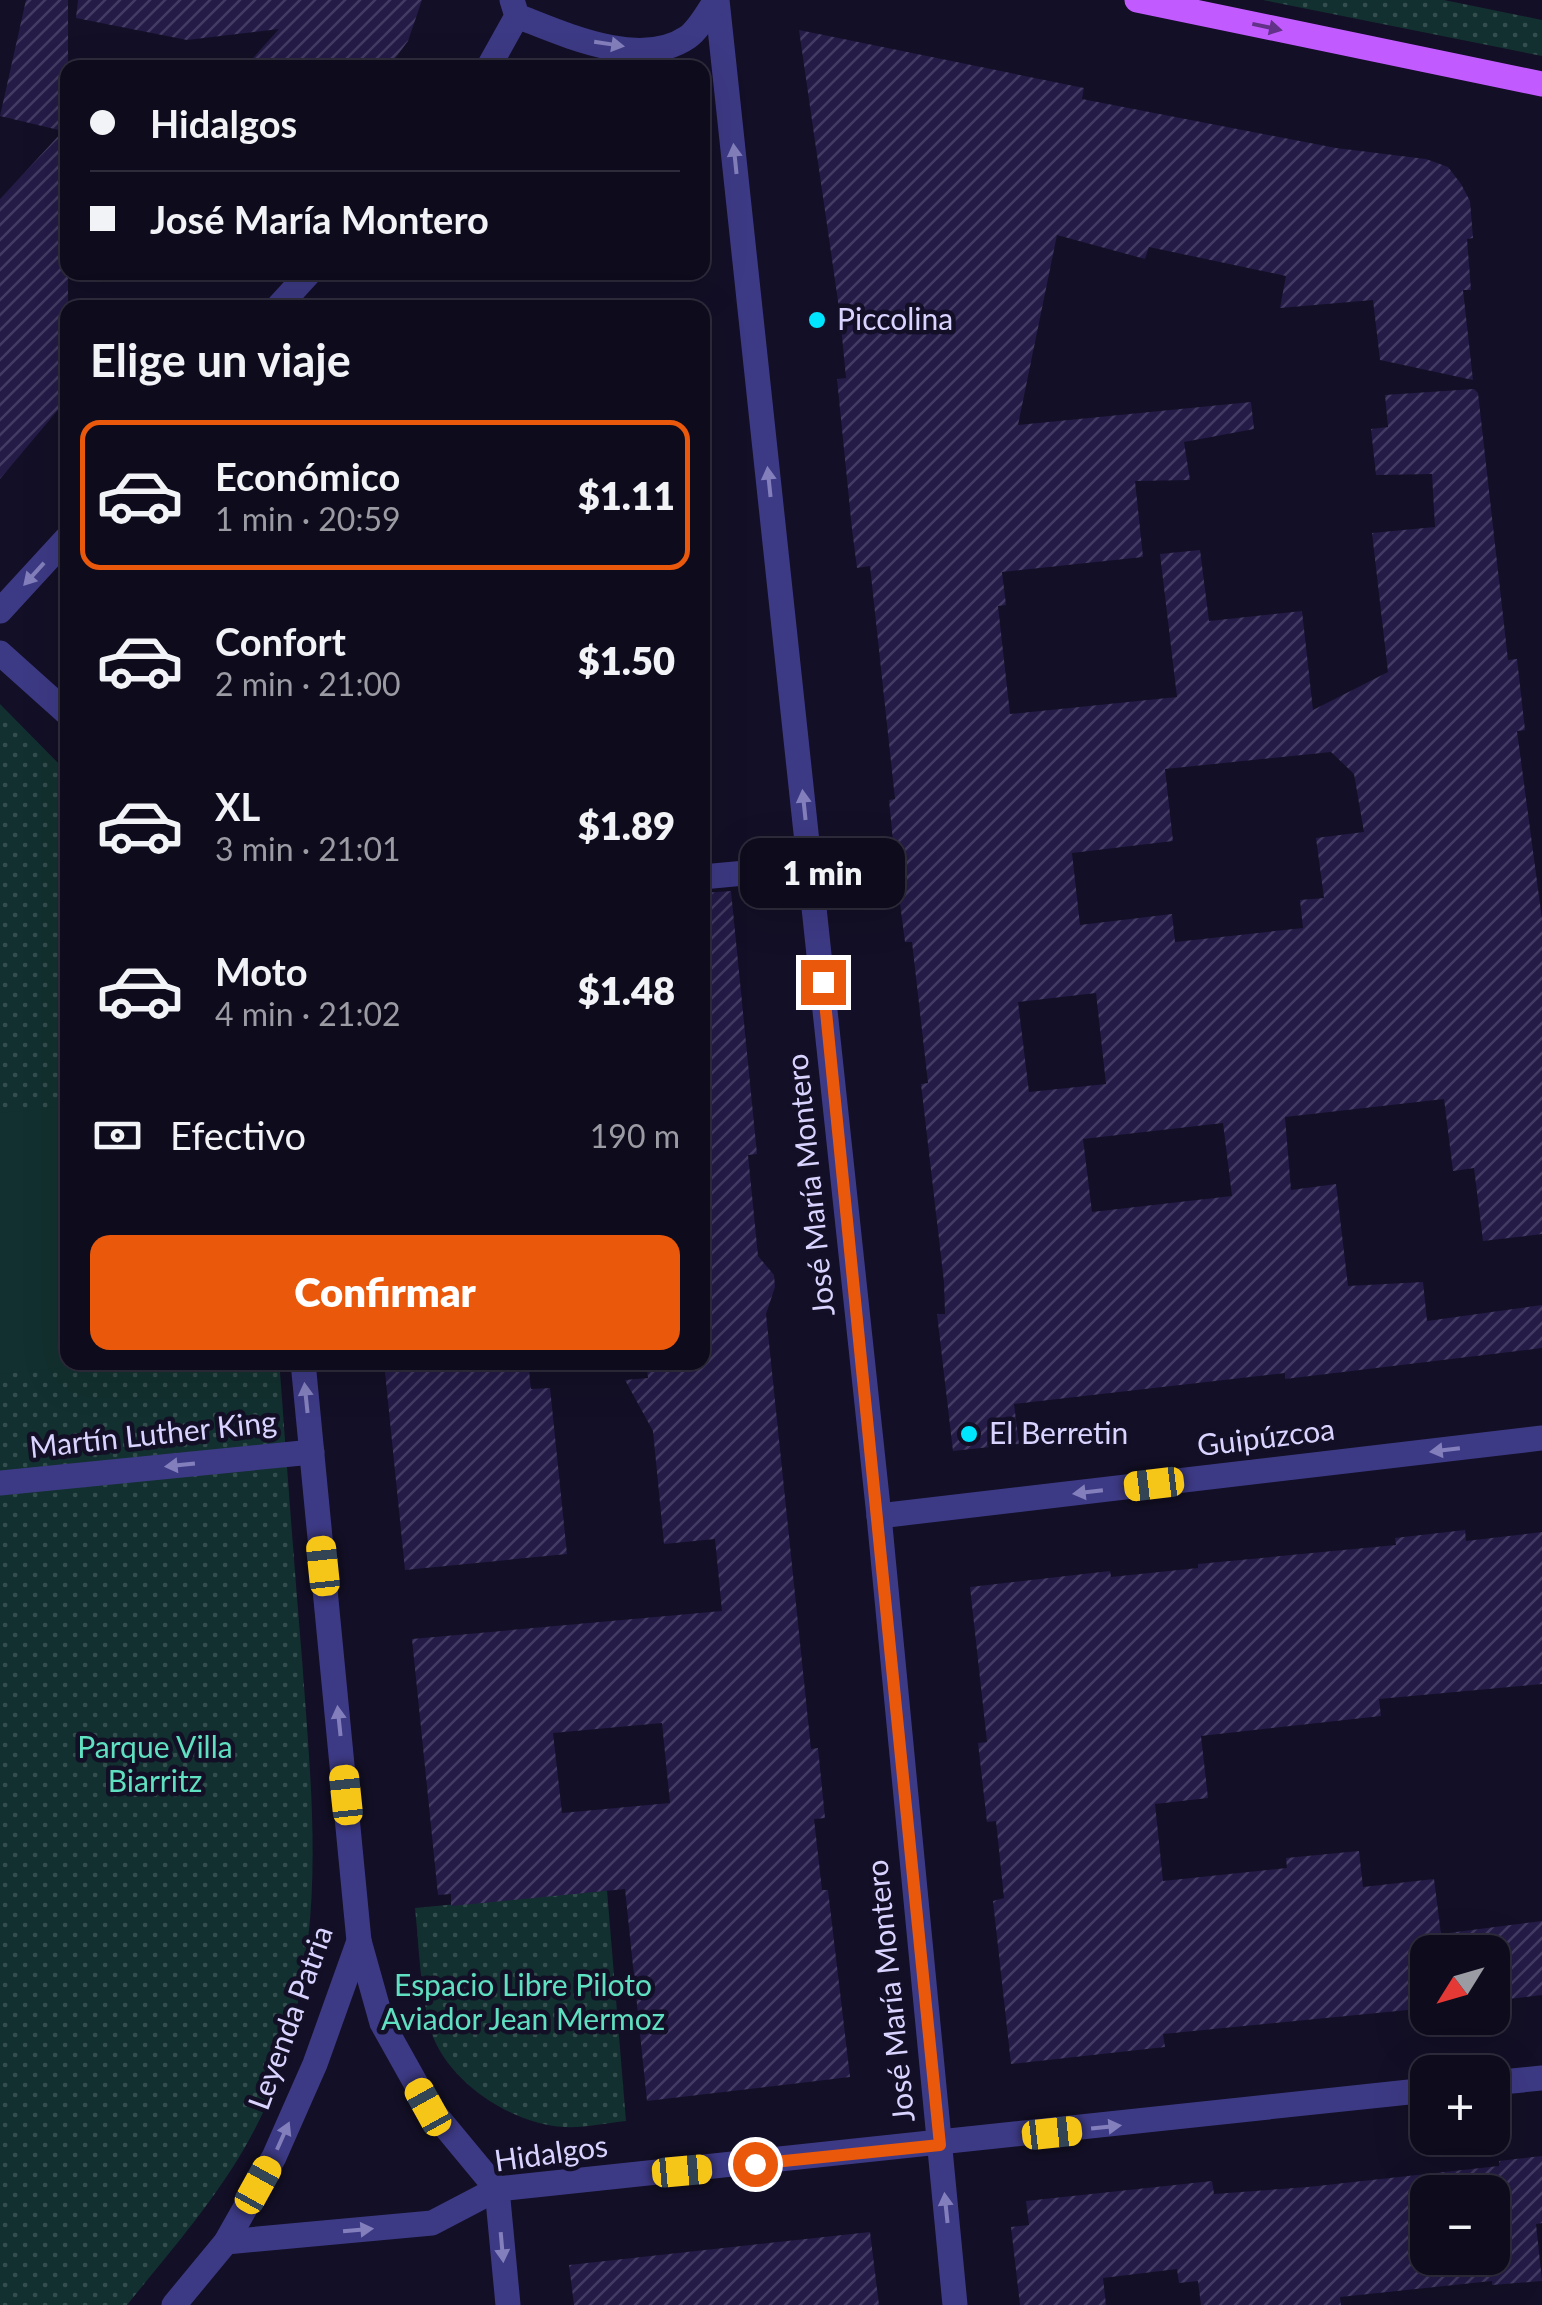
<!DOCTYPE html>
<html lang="es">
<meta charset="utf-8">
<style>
:root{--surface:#0e0b1c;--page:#1c1929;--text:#f1f3f6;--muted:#9b9ba3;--line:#2e2b3b;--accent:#ea580c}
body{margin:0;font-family:Lato,sans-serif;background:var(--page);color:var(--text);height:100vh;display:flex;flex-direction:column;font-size:38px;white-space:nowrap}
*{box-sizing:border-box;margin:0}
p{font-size:32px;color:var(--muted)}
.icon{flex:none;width:55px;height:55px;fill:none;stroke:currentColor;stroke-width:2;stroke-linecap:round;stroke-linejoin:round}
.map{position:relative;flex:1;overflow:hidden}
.drawer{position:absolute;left:60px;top:300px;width:650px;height:1070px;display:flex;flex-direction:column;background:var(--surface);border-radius:20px;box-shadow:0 10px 40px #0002,0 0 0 2px var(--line)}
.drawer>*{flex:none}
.guide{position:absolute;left:60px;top:60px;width:650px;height:220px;border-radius:20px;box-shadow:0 10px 40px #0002,0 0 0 2px var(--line);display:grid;align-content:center;height:220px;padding:0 30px;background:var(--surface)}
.needle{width:65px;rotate:233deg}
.controls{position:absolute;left:1410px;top:1935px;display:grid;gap:20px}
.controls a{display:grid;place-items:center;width:100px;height:100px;border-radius:20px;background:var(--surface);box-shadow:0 10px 40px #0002,0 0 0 2px var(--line);font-size:50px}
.end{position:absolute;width:45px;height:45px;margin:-22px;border:12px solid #ea580c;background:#fff;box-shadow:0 0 0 5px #fff}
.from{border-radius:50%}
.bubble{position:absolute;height:70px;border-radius:20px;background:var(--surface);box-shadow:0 10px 40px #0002,0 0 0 2px var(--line);font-size:32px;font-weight:800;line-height:70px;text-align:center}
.car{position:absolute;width:30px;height:60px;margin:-30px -15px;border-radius:12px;box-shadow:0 0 8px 2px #0007;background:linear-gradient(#f5c518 24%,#345 0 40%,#f5c518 0 76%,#345 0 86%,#f5c518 0)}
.guide b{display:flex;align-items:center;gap:35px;height:95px;font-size:38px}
.guide b+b{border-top:2px solid var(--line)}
.guide i{width:25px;height:25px;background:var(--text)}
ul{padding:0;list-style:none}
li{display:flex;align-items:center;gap:30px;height:150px;margin:0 20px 15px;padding:0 10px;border:5px solid transparent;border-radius:20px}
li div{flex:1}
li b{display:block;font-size:38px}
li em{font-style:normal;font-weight:800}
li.active{border-color:var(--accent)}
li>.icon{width:90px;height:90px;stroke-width:1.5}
h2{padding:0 30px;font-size:45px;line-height:120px}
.pay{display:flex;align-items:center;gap:25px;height:110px;padding:0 30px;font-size:38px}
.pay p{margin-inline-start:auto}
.primary-button{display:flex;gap:20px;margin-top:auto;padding:20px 30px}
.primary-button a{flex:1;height:115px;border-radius:20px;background:var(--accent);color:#fff;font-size:40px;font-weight:800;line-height:115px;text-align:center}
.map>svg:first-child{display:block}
.grass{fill:url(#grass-dots)}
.garden{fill:#12302f}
.building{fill:url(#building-hatch);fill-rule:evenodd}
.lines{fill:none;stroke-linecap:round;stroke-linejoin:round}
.minor{stroke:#3d3a85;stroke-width:25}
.primary{stroke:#c25bff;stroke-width:25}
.oneway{fill:#623188}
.oneway2{fill:#837fbc}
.route{stroke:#ea580c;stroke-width:12}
.poi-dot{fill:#00e5ff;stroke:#130f26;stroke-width:4}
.labels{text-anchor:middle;stroke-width:9;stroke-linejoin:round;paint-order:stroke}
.poi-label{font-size:30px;fill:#d9d4ff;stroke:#130f26;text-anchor:start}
.street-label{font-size:30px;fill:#d9d4ff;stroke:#130f26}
.park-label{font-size:30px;fill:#5fe0c0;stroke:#130f26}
</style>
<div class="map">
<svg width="1542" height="2305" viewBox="0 0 1542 2305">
<defs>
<pattern id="grass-dots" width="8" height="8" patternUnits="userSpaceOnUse" patternTransform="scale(2.5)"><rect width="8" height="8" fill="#12302f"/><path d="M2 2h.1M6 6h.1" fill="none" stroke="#344d4e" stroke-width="1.8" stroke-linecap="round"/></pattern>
<pattern id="building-hatch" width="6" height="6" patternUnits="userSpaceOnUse" patternTransform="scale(2.5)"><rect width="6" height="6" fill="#241b47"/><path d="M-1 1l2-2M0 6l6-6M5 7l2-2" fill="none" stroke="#433b63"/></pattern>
</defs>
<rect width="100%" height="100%" fill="#130f26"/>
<g class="grass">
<path d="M 1263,0 L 1444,0 L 1542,20 L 1542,56 Z"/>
<path d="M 0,704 L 67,772 L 68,1362 L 278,1363 L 280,1372 C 287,1467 294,1563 302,1659 C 313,1810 328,1939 274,2086 C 244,2168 181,2238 127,2305 L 0,2305 Z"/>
<path d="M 607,1890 L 626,2121 C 606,2123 584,2128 564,2127 C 511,2125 441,2078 429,2024 C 420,1987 419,1946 415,1908 Z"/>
</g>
<path class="garden" d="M 67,1106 L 68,1362 L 107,1363 L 0,1374 L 0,1113 Z"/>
<g class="building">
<path d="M 26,0 L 68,0 L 68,398 L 0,479 L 0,199 L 63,131 L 0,116 Z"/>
<path d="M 78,0 L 422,0 L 408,41 L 388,68 L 244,68 L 279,29 L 187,40 L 76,18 Z"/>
<path d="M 799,30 L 1084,88 L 1082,99 L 1336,148 L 1426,159 L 1448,167 L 1461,184 L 1470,201 L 1473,238 L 1467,239 L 1471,290 L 1463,290 L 1473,380 L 1380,360 L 1373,300 L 1280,308 L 1286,276 L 1149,247 L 1145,259 L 1057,235 L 1018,425 L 1251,402 L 1254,429 L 1184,442 L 1190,480 L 1135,481 L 1143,557 L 1002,572 L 1006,605 L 998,606 L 1010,714 L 1177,697 L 1160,554 L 1200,550 L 1209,621 L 1302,611 L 1313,710 L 1388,672 L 1372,533 L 1435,527 L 1432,474 L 1376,475 L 1371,429 L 1388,427 L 1385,395 L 1474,389 L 1478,393 L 1508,660 L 1517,659 L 1525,730 L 1517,731 L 1542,919 L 1542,1234 L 1483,1241 L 1474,1168 L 1453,1171 L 1444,1099 L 1285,1117 L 1291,1190 L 1336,1184 L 1348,1286 L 1423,1282 L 1427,1321 L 1542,1305 L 1542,1348 L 1285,1379 L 1285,1373 L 1014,1404 L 1019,1444 L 953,1451 L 937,1314 L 945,1314 L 944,1282 L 921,1084 L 928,1083 L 912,942 L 905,942 L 896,872 L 889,800 L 895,799 L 870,566 L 857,568 L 852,529 L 837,379 L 846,378 L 840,315 ZM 1331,752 L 1354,774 L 1364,832 L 1316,838 L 1324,898 L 1300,900 L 1303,928 L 1175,942 L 1172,914 L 1080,925 L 1072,853 L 1173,841 L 1165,769 ZM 1096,993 L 1106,1084 L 1029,1092 L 1018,1002 ZM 1223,1123 L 1232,1196 L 1092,1212 L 1083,1139 Z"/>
<path d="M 731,891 L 757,1154 L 748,1155 L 758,1256 L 774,1275 L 775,1287 L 766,1314 L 811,1749 L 818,1748 L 825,1818 L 814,1819 L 822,1890 L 828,1890 L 850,2077 L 647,2101 L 625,1889 L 451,1906 L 451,1894 L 438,1895 L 412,1639 L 722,1611 L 715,1539 L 664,1544 L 653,1431 L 625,1380 L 648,1378 L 646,1362 L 702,1362 L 702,893 ZM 662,1723 L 670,1803 L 562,1813 L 553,1733 Z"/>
<path d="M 384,1362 L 528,1362 L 531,1389 L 550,1388 L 567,1554 L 405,1570 Z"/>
<path d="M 1465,1530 L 1466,1541 L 1542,1532 L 1542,1684 L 1379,1699 L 1381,1716 L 1201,1736 L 1208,1798 L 1155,1804 L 1163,1881 L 1287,1868 L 1286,1858 L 1359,1851 L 1363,1887 L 1434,1879 L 1441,1934 L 1542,1921 L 1542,1995 L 1492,2001 L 1492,1952 L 1428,1952 L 1428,2008 L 1163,2034 L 1165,2047 L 1011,2064 L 993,1901 L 1004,1898 L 996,1821 L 987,1822 L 978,1743 L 987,1742 L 970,1587 L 1110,1571 L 1111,1577 L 1198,1568 L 1198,1564 L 1396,1545 L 1395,1538 Z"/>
<path d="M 1542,2156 L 1542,2223 L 1536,2224 L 1542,2281 L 1492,2285 L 1492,2281 L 1340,2297 L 1341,2305 L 1201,2305 L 1198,2281 L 1179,2283 L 1177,2269 L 1103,2278 L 1106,2305 L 1020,2305 L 1011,2227 L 1029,2225 L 1026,2201 L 1212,2181 L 1214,2194 L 1308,2187 L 1499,2166 L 1499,2161 ZM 1428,2192 L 1492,2192 L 1492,2258 L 1428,2258 Z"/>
<path d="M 870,2232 L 879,2305 L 574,2305 L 569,2265 Z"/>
</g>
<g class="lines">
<g class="minor">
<path d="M 717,0 L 879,1516 L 955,2305"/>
<path d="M 517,16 C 564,34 640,70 688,37 C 699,29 708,12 716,0"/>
<path d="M 488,68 L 517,16 L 512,0"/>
<path d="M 277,308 L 310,272"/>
<path d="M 0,611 L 68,537"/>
<path d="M 0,653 L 68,714"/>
<path d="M 702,877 L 811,867"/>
<path d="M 0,1483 L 312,1452"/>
<path d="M 879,1516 L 1542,1438"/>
<path d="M 359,1941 L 382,2023 L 429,2107 L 497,2189 L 508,2305"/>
<path d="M 1492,2083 L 1542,2078"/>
<path d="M 226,2242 L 432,2223 L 497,2189 L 1428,2090"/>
<path d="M 174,2305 L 226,2242 L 274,2157 L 315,2064 L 359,1941 L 303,1362"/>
</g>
<path class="primary" d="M 1137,0 L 1542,84"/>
</g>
<defs><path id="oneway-solid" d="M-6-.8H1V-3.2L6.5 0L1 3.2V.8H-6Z" transform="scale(2.5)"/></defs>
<use class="oneway" href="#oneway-solid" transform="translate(1267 27) rotate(12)"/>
<g class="oneway2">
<use href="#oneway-solid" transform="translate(609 44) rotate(9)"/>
<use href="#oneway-solid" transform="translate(735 159) rotate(-96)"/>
<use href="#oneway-solid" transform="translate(769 482) rotate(-96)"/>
<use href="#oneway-solid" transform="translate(34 574) rotate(132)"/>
<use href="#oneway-solid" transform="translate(804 805) rotate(-96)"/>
<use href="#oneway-solid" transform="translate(306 1398) rotate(-96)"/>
<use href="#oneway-solid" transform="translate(1445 1450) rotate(173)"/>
<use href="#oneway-solid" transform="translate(180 1465) rotate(174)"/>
<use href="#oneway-solid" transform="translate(1088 1492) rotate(173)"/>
<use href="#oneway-solid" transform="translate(339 1721) rotate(-96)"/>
<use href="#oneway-solid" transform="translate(1106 2127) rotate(-6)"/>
<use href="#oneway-solid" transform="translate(283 2136) rotate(-66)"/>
<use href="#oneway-solid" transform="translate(946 2208) rotate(-96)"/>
<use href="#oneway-solid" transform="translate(358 2230) rotate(-5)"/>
<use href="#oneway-solid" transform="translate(502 2247) rotate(85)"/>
</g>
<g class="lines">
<path class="route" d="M 755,2164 L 940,2145 L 823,982"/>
</g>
<g class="poi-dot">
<circle cx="817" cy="320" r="10"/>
<circle cx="969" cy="1434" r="10"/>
</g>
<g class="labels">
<g class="poi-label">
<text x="837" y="330">Piccolina</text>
<text x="989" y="1444">El Berretin</text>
</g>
<g class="street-label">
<text transform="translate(811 1185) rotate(-96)" y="10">José María Montero</text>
<text transform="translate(153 1435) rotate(-6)" y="10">Martín Luther King</text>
<text transform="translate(1266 1438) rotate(-7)" y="10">Guipúzcoa</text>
<text transform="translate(891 1991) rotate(-96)" y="10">José María Montero</text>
<text transform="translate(291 2018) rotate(-70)" y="10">Leyenda Patria</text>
<text transform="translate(551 2154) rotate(-8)" y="10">Hidalgos</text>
</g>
<g class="park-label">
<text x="155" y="1758">Parque Villa<tspan x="155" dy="34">Biarritz</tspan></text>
<text x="523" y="1996">Espacio Libre Piloto<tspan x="523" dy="34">Aviador Jean Mermoz</tspan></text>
</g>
</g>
</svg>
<div class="controls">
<a><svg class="needle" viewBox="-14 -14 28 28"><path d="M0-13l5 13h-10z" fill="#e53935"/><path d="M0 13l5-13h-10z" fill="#9b9ba3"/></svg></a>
<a>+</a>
<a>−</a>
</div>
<i class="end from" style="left:755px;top:2164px"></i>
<i class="end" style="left:823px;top:982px"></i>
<div class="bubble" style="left:740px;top:838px;width:165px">1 min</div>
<i class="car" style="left:1154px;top:1484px;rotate:263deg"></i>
<i class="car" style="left:323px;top:1566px;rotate:354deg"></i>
<i class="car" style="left:346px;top:1795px;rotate:354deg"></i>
<i class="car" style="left:428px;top:2107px;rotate:331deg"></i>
<i class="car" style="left:1052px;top:2133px;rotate:84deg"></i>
<i class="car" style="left:682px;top:2171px;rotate:85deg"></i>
<i class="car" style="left:258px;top:2185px;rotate:29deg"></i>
<div class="guide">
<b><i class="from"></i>Hidalgos</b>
<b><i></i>José María Montero</b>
</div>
<section class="drawer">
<h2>Elige un viaje</h2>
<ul>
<li class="active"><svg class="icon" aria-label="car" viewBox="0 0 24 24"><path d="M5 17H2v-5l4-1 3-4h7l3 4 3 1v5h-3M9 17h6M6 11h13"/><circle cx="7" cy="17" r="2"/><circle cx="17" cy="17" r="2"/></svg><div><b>Económico</b><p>1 min · 20:59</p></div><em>$1.11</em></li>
<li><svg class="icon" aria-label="car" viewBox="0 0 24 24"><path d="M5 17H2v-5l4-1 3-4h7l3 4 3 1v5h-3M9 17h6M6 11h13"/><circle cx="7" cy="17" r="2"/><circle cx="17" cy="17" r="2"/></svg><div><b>Confort</b><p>2 min · 21:00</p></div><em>$1.50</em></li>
<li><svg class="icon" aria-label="car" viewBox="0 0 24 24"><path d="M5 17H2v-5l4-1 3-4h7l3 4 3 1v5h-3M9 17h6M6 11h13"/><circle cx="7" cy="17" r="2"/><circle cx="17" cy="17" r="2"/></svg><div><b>XL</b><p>3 min · 21:01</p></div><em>$1.89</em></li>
<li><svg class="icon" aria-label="car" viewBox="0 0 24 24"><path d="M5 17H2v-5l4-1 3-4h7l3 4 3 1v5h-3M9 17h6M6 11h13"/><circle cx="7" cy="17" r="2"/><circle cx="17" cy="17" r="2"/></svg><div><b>Moto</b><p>4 min · 21:02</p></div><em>$1.48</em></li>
</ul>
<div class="pay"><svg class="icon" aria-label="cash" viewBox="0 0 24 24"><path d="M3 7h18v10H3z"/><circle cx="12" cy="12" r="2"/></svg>Efectivo<p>190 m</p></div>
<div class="primary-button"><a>Confirmar</a></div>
</section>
</div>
